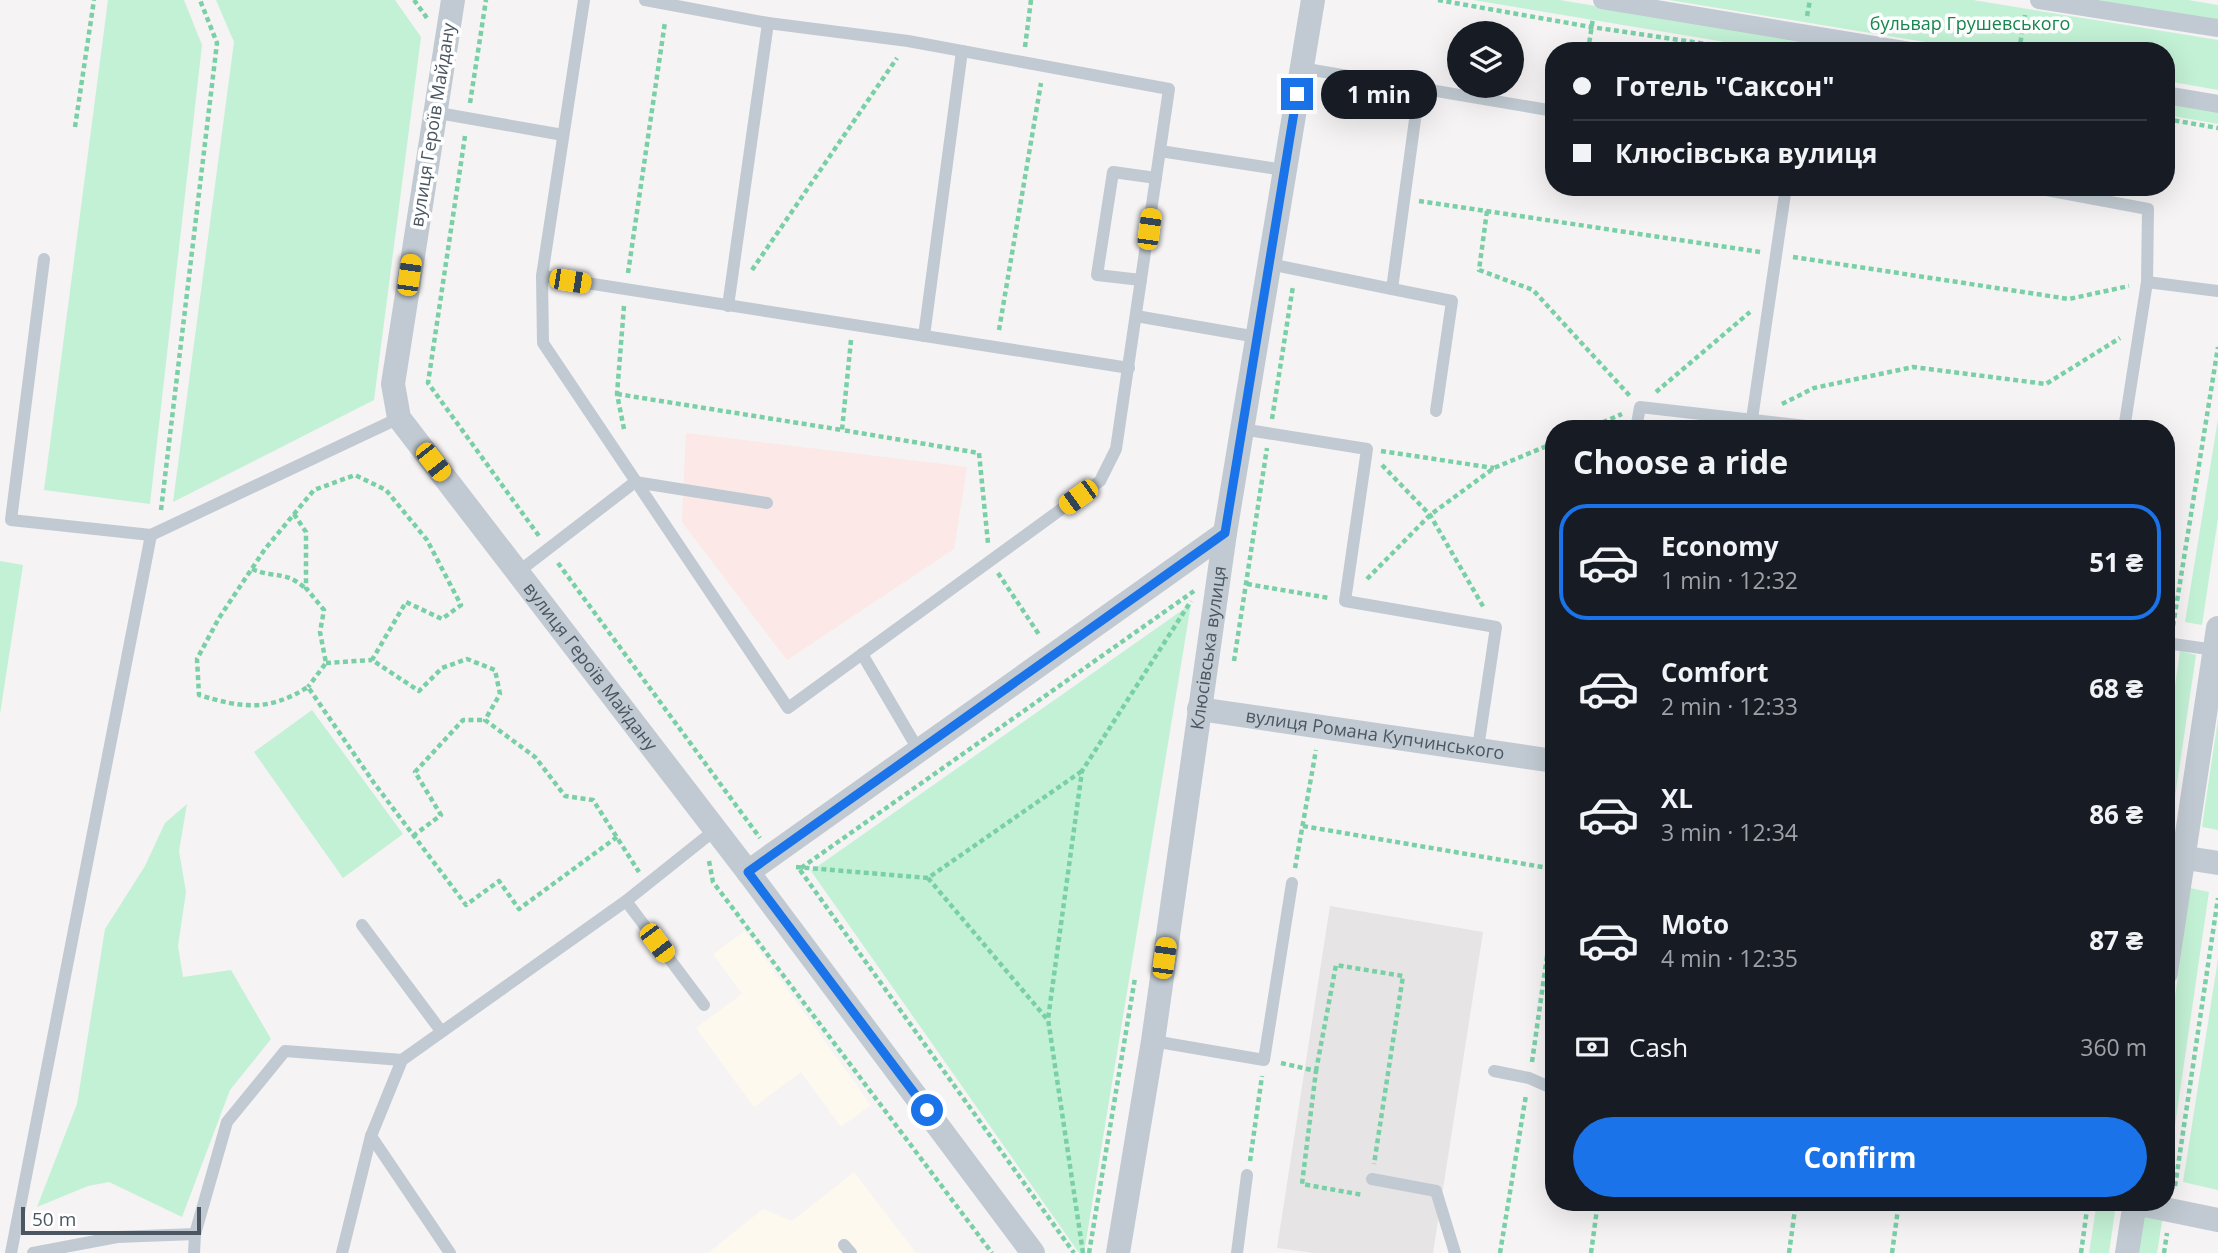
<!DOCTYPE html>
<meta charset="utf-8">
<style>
:root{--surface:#171b24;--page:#242831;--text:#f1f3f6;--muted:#9ea1a6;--line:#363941;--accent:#1a73e8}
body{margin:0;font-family:"Open Sans",sans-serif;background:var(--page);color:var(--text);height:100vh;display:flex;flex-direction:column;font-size:26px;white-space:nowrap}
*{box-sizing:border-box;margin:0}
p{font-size:23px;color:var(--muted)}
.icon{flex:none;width:38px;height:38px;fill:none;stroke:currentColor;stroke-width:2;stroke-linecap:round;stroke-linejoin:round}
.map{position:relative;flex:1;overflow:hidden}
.details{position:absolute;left:1545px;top:420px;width:630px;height:791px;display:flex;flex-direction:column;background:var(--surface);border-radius:28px;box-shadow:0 7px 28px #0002}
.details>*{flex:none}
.top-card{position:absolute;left:1545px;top:42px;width:630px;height:154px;border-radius:28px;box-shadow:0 7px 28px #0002;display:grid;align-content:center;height:154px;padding:0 28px;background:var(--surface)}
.fabs{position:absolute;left:1447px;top:21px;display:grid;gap:14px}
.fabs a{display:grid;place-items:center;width:77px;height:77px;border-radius:50%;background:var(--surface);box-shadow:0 7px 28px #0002;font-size:35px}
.scale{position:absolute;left:21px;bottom:18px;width:180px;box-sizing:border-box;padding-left:7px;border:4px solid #4a5661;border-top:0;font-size:19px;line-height:24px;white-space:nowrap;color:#4a5661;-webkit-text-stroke:5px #fff;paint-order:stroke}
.end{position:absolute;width:32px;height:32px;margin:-16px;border:9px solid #1a73e8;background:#fff;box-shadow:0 0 0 4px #fff}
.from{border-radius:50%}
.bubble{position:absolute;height:49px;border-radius:24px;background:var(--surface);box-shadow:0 7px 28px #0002;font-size:23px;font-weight:700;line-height:49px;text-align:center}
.car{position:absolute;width:21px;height:42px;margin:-21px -10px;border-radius:9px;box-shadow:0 0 5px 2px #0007;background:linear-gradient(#f5c518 24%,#345 0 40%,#f5c518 0 76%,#345 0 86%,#f5c518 0)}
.top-card b{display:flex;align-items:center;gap:24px;height:66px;font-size:26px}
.top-card b+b{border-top:2px solid var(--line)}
.top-card i{width:18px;height:18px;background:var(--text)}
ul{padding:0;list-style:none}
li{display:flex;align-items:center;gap:21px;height:116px;margin:0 14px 10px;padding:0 14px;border:4px solid transparent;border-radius:28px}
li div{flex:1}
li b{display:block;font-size:26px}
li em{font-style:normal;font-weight:700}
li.on{border-color:var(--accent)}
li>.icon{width:63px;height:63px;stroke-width:1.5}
h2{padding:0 28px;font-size:32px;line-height:84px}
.pay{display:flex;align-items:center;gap:18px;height:77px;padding:0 28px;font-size:26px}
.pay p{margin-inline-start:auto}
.primary-button{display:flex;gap:14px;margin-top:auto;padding:14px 28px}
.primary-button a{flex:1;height:80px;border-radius:42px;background:var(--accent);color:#fff;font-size:28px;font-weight:700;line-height:80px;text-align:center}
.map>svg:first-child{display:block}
.commercial{fill:#fdf9ef}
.education{fill:#e6e4e5}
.medical{fill:#fce8e6}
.green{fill:#c3f1d5}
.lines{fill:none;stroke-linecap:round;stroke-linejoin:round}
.path{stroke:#7ad0a6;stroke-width:4.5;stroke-dasharray:5 3.5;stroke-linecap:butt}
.service{stroke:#c1cad2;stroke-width:12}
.pedestrian{stroke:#c1cad2;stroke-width:18}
.minor{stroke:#c1cad2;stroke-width:24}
.route{stroke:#1a73e8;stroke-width:9}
.labels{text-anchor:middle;stroke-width:7;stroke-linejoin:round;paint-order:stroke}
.park-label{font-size:18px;fill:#17864f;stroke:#fff}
.street-label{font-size:18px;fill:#4a5661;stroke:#fff}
</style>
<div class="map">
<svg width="2218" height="1253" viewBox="0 0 2218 1253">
<rect width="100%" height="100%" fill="#f5f3f3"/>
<g class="commercial">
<path d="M 745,931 L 871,1105 L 841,1127 L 801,1072 L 754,1107 L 696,1028 L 742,994 L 713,954 Z"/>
<path d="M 854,1172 L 916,1253 L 708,1253 L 763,1209 L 792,1221 Z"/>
</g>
<path class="education" d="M 1330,906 L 1483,932 L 1433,1253 L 1314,1253 L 1277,1248 Z"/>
<path class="medical" d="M 686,433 L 967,467 L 954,549 L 787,660 L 682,522 Z"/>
<g class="green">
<path d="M 108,0 L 184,0 L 202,45 L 150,504 L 44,490 Z"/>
<path d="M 216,0 L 395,0 L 421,37 L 374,400 L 173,502 L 234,42 Z"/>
<path d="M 1473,0 L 1560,0 L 1862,51 L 1779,51 Z"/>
<path d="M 1669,0 L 1973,0 L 2218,40 L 2218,90 L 2167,81 L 2166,51 L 1980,51 Z"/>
<path d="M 2083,0 L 2188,0 L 2218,5 L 2218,22 Z"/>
<path d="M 2166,102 L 2218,111 L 2218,124 L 2167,115 Z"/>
<path d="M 2218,419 L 2218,518 L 2202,625 L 2185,622 Z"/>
<path d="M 0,561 L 23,565 L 0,714 Z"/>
<path d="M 1191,604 L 1084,1253 L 1079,1253 L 811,871 Z"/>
<path d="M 2180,651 L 2196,655 L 2171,824 L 2167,823 L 2167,741 Z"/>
<path d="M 312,710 L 403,834 L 343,878 L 254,752 Z"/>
<path d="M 2218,719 L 2218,830 L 2202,827 Z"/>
<path d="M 187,804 L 179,851 L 186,892 L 178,946 L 183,977 L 231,970 L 271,1039 L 230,1090 L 182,1217 L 109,1182 L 88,1186 L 37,1207 L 77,1104 L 105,929 L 145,866 L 165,823 Z"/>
<path d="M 2190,888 L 2209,892 L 2167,1180 L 2167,1055 Z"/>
<path d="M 2218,959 L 2218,1190 L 2183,1182 Z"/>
<path d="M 2096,1208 L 2115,1211 L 2109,1253 L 2089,1253 Z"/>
<path d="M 2144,1212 L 2163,1216 L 2157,1253 L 2138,1253 Z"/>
</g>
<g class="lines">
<g class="path">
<path d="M 414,0 L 427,18"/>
<path d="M 1438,0 L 1591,27 L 1755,51"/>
<path d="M 1807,16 L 1810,0"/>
<path d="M 1025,47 L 1031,0"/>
<path d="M 1588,51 L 1593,18"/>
<path d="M 2019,51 L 2025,15"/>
<path d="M 470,103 L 486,0"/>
<path d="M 2166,119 L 2218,128"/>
<path d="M 75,127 L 94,0"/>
<path d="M 465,136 L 428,383 L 539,536"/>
<path d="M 1419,201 L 1760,252"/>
<path d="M 1487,211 L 1479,270 L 1533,290 L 1630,396"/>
<path d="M 1793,257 L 2069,299 L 2129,286"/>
<path d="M 752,270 L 897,58"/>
<path d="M 628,273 L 665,22"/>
<path d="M 624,306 L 617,394 L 624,429"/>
<path d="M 999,330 L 1041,83"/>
<path d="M 851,340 L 842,430 L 979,453 L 988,543"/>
<path d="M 1656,392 L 1750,312"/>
<path d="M 617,394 L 842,430"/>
<path d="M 1782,404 L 1814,388 L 1913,367 L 2046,384 L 2120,338"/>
<path d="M 1272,419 L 1293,286"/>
<path d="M 1587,429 L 1622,414"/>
<path d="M 1381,451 L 1494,468"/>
<path d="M 1382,465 L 1430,515 L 1484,608"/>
<path d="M 161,510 L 217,43 L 200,0"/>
<path d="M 294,514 L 306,532 L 306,588 L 324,610 L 320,632 L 326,663 L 308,687"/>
<path d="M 558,563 L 760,838"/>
<path d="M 252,569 C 276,579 284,570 305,588"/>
<path d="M 998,573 L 1040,636"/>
<path d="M 1367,579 L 1430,515 L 1494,468 L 1554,443"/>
<path d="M 1247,584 L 1329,598"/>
<path d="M 2173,626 L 2218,347"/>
<path d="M 1234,661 L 1267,448"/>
<path d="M 326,663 L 372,660"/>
<path d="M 2166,672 L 2168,659"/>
<path d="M 1303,826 L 1554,869"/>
<path d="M 413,836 L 441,815 L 415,772 L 463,720 L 485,720"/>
<path d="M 617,837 L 519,909 L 499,881 L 466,905 L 374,783 L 308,687 C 268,712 242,708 199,695 L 197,659 L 219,618 L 265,549 L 314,490 L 355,475 L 386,490 L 427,540 L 461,605 L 442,619 L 406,602 L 372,660 L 419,691 L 442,668 L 467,659 L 495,670 L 500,694 L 485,720 L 535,757 L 565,796 L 593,800 L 639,872"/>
<path d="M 709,861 L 713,882 L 992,1253"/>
<path d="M 796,867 L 928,878 L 1082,771"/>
<path d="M 801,868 L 1194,591"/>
<path d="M 1295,868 L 1316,750"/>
<path d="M 800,870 L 1074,1253"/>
<path d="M 928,878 L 1047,1019"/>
<path d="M 1532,1062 L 1554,907"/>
<path d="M 1281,1063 L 1316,1071 L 1302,1184 L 1363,1195"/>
<path d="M 1316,1071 L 1336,965 L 1403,976 L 1374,1164"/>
<path d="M 1250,1161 L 1262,1076"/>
<path d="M 2175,1186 L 2218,898"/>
<path d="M 1083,1253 L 1048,1019 L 1082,771 L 1191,601"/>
<path d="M 1089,1253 L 1135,978"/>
<path d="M 1500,1253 L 1526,1095"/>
<path d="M 1591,1253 L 1598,1202"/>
<path d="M 1789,1253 L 1796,1202"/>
<path d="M 1892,1253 L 1899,1202"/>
<path d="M 2081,1253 L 2088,1202"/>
<path d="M 2164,1253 L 2167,1233"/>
</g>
<g class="service">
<path d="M 584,0 L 542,276 L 543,343 L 788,708 L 1100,481 L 1116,449 L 1169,89 L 908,41 L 768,23 L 645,0"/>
<path d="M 1301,68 L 1554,111"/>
<path d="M 433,112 L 563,135"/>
<path d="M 1160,151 L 1284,170"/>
<path d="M 2030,187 L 2148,209 L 2147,282 L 2124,429"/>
<path d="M 44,259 L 11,520 L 151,535"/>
<path d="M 1269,264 L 1392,289 L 1419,90"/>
<path d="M 542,276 L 1129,368"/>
<path d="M 1141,280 L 1097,275 L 1113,172 L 1156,178"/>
<path d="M 2147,282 L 2218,291"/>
<path d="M 1392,289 L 1452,301 L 1436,411"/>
<path d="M 728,306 L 768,23"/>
<path d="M 1136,316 L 1257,337"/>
<path d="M 924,336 L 962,51"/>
<path d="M 1752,419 L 1786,187"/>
<path d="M 1242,429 L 1367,449 L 1345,601 L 1496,627 L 1478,748"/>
<path d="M 1636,429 L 1640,407 L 1832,429"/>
<path d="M 518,572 L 635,482 L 767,503"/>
<path d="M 2166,643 L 2215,650"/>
<path d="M 862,654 L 919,751"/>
<path d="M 626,901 L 704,1005"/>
<path d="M 362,925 L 441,1031"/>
<path d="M 1153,1041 L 1264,1060 L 1292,883"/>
<path d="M 1494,1071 L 1529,1078 L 1554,1089"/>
<path d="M 371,1136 L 450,1253"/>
<path d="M 1372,1179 L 1436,1191 L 1455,1253"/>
<path d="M 844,1245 L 851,1253"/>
<path d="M 11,1253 L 151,535 L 399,418"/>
<path d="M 33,1253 L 117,1237 L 195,1234 L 227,1122 L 285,1051 L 402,1060"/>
<path d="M 194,1253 L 195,1234"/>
<path d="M 342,1253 L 371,1136 L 402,1060 L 626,901 L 715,830"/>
<path d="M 1237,1253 L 1247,1175"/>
</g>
<g class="pedestrian">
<path d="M 1602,0 L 1910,51"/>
<path d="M 2039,0 L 2218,28"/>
<path d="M 2166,95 L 2218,104"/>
</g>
<g class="minor">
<path id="s1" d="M 453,0 L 393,384 L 399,418 L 748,872 L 1033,1253"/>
<path id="s2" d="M 1199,709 L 1554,761"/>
<path d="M 2167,855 L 2218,863"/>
<path d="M 748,872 L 1225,533"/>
<path d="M 2166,973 L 2218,628"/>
<path d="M 2135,1203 L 2218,1220"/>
<path id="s3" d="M 1118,1253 L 1153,1041 L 1225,533 L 1313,0"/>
<path d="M 2127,1253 L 2135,1202"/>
</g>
</g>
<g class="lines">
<path class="route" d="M 927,1110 L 748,872 L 1225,533 L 1297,94"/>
</g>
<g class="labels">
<g class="park-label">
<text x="1970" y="30">бульвар Грушевського</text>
</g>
<g class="street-label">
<text transform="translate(433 125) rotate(-81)" y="6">вулиця Героїв Майдану</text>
<text dy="6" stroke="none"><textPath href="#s3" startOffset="612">Клюсівська вулиця</textPath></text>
<text dy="6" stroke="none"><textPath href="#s1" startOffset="737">вулиця Героїв Майдану</textPath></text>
<text dy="6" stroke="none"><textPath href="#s2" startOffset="178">вулиця Романа Купчинського</textPath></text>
</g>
</g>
</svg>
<div class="fabs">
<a><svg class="icon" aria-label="layers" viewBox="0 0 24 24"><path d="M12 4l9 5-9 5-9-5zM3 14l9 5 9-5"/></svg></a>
</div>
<div class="scale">50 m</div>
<i class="end from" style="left:927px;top:1110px"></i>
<i class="end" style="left:1297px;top:94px"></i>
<div class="bubble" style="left:1321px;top:70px;width:116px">1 min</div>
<i class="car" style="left:1149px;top:229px;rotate:8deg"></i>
<i class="car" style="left:409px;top:275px;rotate:8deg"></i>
<i class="car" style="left:570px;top:281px;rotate:99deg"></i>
<i class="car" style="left:433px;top:462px;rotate:142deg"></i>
<i class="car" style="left:1078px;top:497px;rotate:234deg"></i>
<i class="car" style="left:657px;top:943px;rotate:143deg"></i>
<i class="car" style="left:1164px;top:958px;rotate:8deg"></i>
<div class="top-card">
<b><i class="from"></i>Готель &quot;Саксон&quot;</b>
<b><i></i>Клюсівська вулиця</b>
</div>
<section class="details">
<h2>Choose a ride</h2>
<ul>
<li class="on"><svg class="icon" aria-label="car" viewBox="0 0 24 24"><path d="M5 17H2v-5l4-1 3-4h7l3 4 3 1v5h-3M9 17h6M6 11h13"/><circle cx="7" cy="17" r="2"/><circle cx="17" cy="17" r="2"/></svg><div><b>Economy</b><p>1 min · 12:32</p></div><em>51 ₴</em></li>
<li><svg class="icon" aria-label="car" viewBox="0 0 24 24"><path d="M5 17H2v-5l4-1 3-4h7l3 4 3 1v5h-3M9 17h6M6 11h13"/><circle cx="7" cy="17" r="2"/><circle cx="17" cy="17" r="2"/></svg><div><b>Comfort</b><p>2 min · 12:33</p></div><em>68 ₴</em></li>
<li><svg class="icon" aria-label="car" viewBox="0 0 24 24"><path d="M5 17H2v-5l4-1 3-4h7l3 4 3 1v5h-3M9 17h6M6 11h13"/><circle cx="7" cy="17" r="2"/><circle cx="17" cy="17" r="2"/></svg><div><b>XL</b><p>3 min · 12:34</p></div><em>86 ₴</em></li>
<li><svg class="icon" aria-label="car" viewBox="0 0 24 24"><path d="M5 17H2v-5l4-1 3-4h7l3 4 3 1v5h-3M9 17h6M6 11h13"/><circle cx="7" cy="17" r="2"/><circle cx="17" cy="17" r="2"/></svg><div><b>Moto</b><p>4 min · 12:35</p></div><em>87 ₴</em></li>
</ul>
<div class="pay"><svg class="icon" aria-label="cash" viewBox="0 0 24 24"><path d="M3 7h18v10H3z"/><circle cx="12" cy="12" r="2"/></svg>Cash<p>360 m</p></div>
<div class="primary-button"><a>Confirm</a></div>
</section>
</div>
